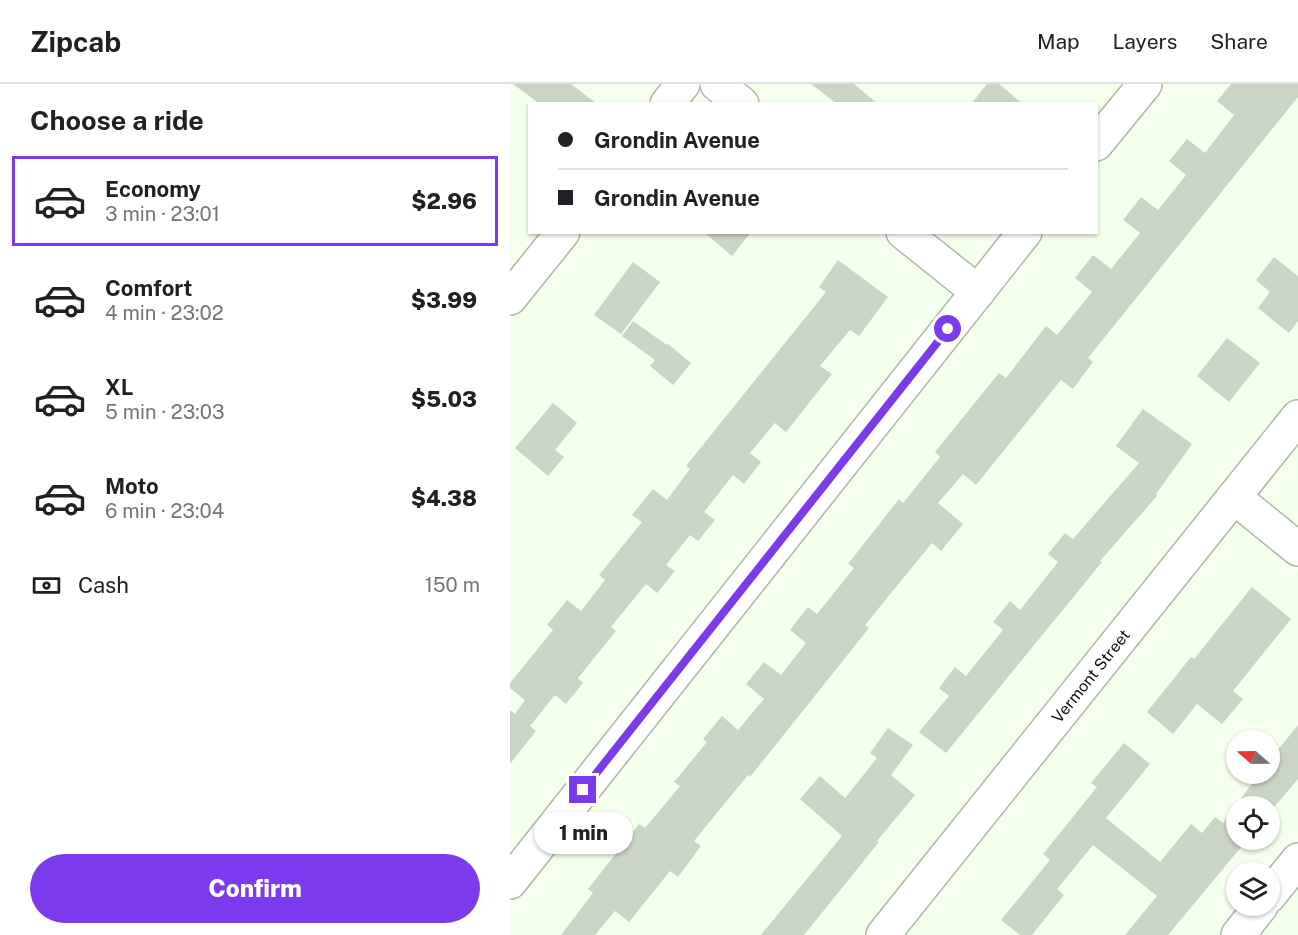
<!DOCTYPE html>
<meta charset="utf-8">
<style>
:root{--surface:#fff;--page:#f2f2f2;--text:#202124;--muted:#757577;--line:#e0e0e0;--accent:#7c3aed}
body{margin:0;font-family:"Public Sans",sans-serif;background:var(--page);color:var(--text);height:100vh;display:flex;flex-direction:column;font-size:22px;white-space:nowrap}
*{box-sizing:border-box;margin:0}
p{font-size:20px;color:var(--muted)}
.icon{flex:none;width:33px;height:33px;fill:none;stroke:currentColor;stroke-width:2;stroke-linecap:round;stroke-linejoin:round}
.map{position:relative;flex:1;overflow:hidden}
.panel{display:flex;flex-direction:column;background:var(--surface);width:510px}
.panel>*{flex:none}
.guide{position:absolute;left:18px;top:18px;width:570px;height:132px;border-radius:0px;box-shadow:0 2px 4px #0004;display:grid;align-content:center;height:132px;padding:0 30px;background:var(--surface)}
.needle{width:39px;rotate:290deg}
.buttons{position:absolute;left:716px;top:646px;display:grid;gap:12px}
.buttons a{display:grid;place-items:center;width:54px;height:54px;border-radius:50%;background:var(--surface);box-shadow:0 2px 4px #0004;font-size:30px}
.end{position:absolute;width:27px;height:27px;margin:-14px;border:8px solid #7c3aed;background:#fff;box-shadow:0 0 0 3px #fff}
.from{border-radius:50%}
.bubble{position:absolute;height:42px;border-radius:21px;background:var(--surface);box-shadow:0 2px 4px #0004;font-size:20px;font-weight:800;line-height:42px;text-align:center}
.guide b{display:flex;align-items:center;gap:21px;height:57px;font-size:22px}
.guide b+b{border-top:2px solid var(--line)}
.guide i{width:15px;height:15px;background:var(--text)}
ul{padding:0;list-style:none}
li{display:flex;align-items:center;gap:18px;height:90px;margin:0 12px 9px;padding:0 18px;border:3px solid transparent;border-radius:0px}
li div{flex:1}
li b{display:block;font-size:22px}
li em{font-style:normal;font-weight:800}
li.selected{border-color:var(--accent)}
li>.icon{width:54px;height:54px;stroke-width:1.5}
h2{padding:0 30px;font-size:27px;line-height:72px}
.pay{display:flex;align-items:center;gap:15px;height:66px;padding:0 30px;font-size:22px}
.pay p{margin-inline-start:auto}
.primary-button{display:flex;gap:12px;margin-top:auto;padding:12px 30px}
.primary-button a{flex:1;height:69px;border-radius:36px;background:var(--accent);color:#fff;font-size:24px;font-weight:800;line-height:69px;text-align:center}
header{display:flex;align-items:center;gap:36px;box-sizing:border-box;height:84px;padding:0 30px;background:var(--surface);border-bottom:2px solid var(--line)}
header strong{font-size:28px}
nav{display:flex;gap:33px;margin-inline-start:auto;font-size:21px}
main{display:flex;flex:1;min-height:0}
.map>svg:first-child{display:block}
.building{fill:#cbd5c5}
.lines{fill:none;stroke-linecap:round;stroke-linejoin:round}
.minor-casing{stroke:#aeb7a7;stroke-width:36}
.minor{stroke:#fff;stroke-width:33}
.route{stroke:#7c3aed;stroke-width:8}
.labels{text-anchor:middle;stroke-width:4.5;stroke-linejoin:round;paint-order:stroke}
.street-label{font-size:16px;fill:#0e110c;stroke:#fff}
</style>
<header>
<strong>Zipcab</strong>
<nav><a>Map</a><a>Layers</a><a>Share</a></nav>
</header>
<main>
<section class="panel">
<h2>Choose a ride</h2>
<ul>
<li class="selected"><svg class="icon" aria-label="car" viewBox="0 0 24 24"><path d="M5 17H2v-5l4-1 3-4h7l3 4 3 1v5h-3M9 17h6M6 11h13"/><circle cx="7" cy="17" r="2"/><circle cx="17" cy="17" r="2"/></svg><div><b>Economy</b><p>3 min · 23:01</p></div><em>$2.96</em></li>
<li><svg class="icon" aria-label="car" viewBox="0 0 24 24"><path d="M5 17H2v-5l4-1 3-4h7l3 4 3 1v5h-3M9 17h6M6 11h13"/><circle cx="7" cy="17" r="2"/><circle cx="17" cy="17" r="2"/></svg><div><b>Comfort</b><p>4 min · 23:02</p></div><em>$3.99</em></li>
<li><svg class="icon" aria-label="car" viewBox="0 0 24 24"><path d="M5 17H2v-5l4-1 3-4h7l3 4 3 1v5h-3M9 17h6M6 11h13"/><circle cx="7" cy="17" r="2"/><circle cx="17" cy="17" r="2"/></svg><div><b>XL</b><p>5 min · 23:03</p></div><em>$5.03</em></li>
<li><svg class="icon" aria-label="car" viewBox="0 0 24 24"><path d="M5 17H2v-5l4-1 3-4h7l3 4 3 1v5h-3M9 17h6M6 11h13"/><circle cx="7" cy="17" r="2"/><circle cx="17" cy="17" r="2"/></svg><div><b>Moto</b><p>6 min · 23:04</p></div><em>$4.38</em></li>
</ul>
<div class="pay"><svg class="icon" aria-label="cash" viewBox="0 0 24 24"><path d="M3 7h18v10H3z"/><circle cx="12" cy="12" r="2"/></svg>Cash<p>150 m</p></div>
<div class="primary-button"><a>Confirm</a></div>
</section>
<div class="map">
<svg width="788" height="851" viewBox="0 0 788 851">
<rect width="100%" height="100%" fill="#f5ffee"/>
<g class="building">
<path d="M 3,0 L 61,0 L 87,20 L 30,20 Z"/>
<path d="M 301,0 L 344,0 L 368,20 L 327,20 Z"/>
<path d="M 477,0 L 489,0 L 513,20 L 461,20 Z"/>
<path d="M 721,0 L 788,0 L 788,13 L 578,274 L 583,278 L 563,305 L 551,296 L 466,401 L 453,390 L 428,419 L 453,440 L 431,467 L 422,459 L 355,541 L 359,544 L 272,653 L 240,693 L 238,691 L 184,757 L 191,762 L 168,793 L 160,787 L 119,838 L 105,827 L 85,851 L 51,851 L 83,809 L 78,805 L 129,740 L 135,744 L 170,702 L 164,698 L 197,658 L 193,655 L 212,632 L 228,646 L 254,615 L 236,600 L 254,578 L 271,591 L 296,559 L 280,546 L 298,523 L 307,530 L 344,484 L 338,480 L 389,415 L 393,419 L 430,373 L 425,368 L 489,289 L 496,294 L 536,242 L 547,251 L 582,208 L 565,194 L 583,171 L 601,185 L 630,149 L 613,136 L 631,113 L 648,126 L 676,91 L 659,77 L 677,55 L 695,69 L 724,31 L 707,17 Z"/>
<path d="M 194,148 L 241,148 L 222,172 Z"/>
<path d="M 764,173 L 788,192 L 788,237 L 779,249 L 748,224 L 760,208 L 746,196 Z"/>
<path d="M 328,176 L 378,213 L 349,252 L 340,246 L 310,282 L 322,290 L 276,348 L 265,339 L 240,369 L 251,378 L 234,400 L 223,391 L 194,428 L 205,436 L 188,457 L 180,451 L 156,481 L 165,487 L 147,509 L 136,500 L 101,543 L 106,547 L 68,594 L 73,599 L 56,620 L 45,611 L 20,642 L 26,647 L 0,680 L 0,626 L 5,630 L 15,616 L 0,604 L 0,599 L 43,546 L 37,541 L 57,516 L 71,527 L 95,496 L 89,491 L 132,438 L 122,431 L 143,405 L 157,416 L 180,385 L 176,382 L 316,208 L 309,203 Z"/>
<path d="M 123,178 L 150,198 L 111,250 L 84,231 Z"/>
<path d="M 123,237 L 157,261 L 158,260 L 181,279 L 163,301 L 140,282 L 145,276 L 112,252 Z"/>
<path d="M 717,254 L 750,279 L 719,318 L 687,292 Z"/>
<path d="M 43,319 L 67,339 L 45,366 L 54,373 L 38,392 L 5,364 Z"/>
<path d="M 633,325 L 682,360 L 646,410 L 647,412 L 590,477 L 592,478 L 436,669 L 409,648 L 439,612 L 429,604 L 445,583 L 456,592 L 493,546 L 483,538 L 500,517 L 510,526 L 548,478 L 538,470 L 555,449 L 563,455 L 629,379 L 606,362 Z"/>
<path d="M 742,503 L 781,535 L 723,607 L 733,615 L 712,640 L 687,620 L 663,650 L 637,628 L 681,573 L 684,575 Z"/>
<path d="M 788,641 L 788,695 L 759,729 L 759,723 L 726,723 L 726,756 L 737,756 L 658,851 L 615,851 L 647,812 L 583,761 L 547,805 L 554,811 L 522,851 L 510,851 L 491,836 L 540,776 L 533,770 L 587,703 L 581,699 L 614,659 L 640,680 L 596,734 L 650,778 L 681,740 L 692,749 L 705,733 L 713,739 L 749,690 L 759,690 L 759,677 Z"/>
<path d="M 378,644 L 403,661 L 381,691 L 405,711 L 367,757 L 369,758 L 294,851 L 251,851 L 332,752 L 290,715 L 310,692 L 335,714 L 367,674 L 360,669 Z"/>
</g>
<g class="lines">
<g class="minor-casing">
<g id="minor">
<path d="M 207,0 L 232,20"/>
<path d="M 157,20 L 173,0"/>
<path d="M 586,60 L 635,0"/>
<path d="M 393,148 L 468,208"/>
<path d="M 0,214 L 53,148"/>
<path d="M 724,413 L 788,465"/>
<path d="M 0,798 L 515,148"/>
<path d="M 759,812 L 788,776"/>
<path id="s1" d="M 373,851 L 788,333"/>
<path d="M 728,851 L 751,822"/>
</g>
</g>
<use href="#minor" class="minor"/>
</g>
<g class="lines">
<path class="route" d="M 73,706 L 438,245"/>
</g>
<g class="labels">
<g class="street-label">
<text dy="6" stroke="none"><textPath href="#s1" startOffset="332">Vermont Street</textPath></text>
</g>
</g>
</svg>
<div class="buttons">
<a><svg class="needle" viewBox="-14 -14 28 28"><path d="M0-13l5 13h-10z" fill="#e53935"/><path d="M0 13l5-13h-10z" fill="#757577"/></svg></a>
<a><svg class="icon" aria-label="locate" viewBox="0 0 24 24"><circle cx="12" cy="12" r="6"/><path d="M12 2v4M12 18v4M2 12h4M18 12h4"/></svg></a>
<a><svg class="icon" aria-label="layers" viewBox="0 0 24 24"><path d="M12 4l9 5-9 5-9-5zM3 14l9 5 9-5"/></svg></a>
</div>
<i class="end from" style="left:438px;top:245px"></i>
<i class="end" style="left:73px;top:706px"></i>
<div class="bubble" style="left:24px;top:728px;width:99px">1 min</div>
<div class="guide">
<b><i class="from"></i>Grondin Avenue</b>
<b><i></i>Grondin Avenue</b>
</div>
</div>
</main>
